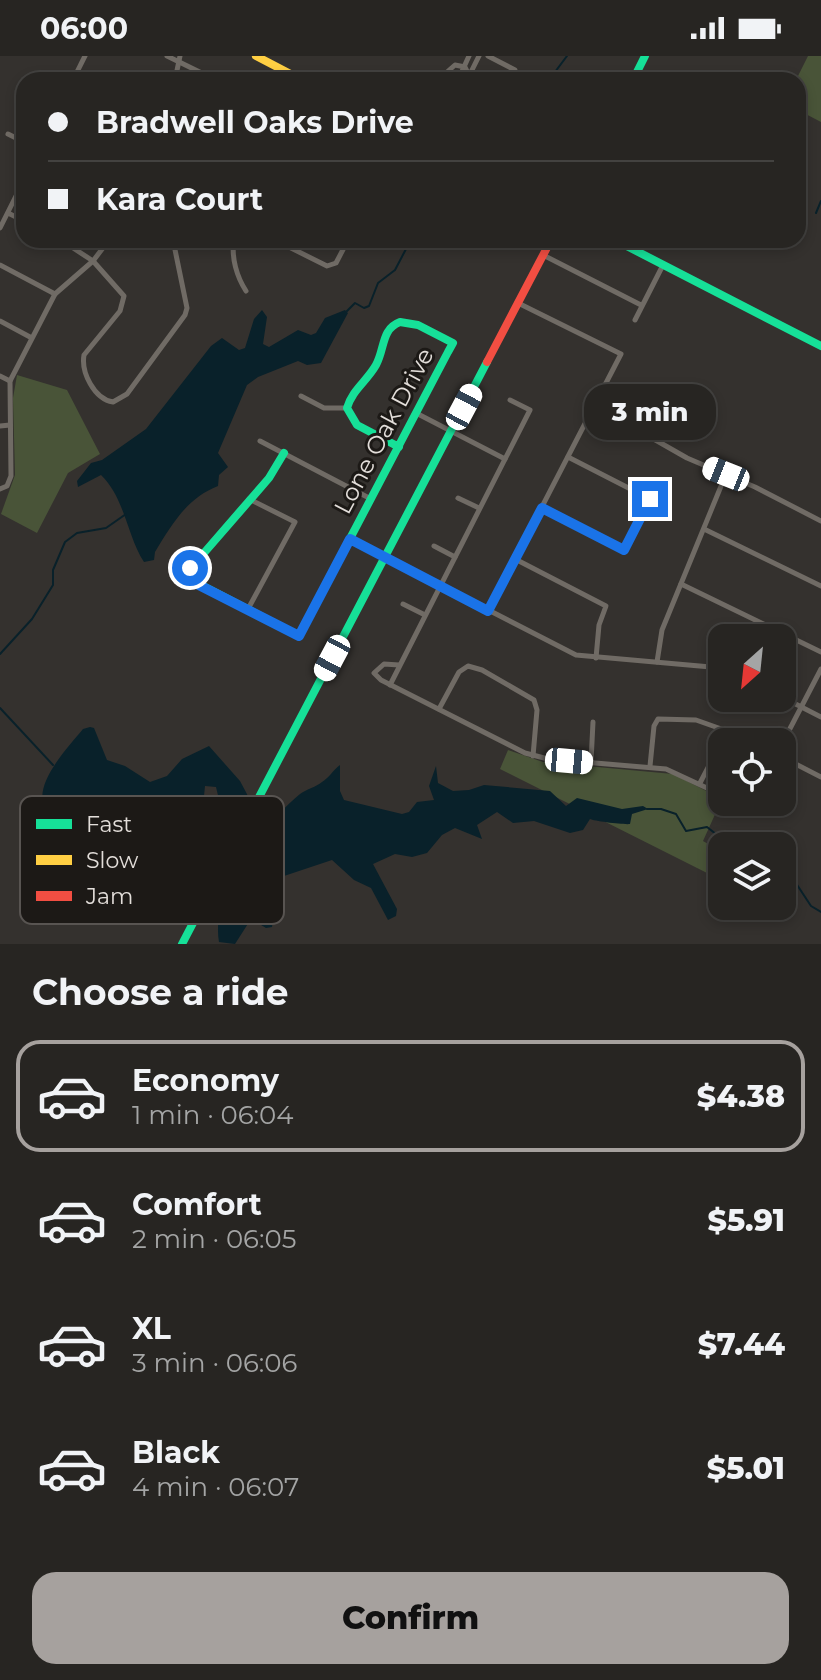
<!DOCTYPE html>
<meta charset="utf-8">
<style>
:root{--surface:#272522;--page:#2f2d2a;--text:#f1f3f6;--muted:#a4a5a5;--line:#434240;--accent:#a6a19e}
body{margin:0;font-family:Montserrat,sans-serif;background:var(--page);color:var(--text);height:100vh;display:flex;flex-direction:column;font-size:30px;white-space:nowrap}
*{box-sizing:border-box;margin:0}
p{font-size:26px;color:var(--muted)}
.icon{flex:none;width:44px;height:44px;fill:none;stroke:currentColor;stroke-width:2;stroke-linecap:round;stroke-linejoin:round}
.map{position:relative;height:888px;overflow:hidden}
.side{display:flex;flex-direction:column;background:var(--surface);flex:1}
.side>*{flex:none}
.guide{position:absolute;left:16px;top:16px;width:790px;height:176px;border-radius:24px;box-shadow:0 4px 12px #0003,0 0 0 2px var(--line);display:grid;align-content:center;height:176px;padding:0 32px;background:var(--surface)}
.needle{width:52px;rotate:207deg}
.tools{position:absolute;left:708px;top:568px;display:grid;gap:16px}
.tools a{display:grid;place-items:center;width:88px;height:88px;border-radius:16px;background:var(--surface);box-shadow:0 4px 12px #0003,0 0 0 2px var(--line);font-size:40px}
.end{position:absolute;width:36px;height:36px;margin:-18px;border:10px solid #1a73e8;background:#fff;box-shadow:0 0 0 4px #fff}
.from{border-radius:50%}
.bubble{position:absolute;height:56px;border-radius:24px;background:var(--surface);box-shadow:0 4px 12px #0003,0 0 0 2px var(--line);font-size:26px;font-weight:800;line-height:56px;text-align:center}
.car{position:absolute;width:24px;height:48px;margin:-24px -12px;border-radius:10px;box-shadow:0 0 6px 2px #0007;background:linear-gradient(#fff 24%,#345 0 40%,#fff 0 76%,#345 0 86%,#fff 0)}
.guide b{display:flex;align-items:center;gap:28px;height:76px;font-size:30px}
.guide b+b{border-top:2px solid var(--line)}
.guide i{width:20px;height:20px;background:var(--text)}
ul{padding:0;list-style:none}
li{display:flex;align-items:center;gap:24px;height:112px;margin:0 16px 12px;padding:0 16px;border:4px solid transparent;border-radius:24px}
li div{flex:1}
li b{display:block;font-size:30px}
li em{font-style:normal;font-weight:800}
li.current{border-color:var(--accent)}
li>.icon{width:72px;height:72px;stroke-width:1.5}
h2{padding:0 32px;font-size:36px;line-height:96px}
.cta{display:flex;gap:16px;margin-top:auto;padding:16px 32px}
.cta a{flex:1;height:92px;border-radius:24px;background:var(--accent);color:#111;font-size:32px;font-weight:800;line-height:92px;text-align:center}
.status{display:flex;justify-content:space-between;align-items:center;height:56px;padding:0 40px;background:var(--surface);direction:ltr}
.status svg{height:22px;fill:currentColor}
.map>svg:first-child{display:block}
.green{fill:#495438}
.water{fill:#09212a}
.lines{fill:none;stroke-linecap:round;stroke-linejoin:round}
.stream{stroke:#09212a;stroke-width:2}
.street{stroke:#706b65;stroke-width:5}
.fast{stroke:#16e098;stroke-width:8}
.slow{stroke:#ffcf43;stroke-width:8}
.jam{stroke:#f24e42;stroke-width:8}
.route{stroke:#1a73e8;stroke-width:10}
.labels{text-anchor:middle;stroke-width:6;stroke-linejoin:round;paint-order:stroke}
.street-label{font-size:24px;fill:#e3deda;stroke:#1c1916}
.key{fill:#1c1916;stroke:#585451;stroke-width:2}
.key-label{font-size:22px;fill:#e3deda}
</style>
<div class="status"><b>06:00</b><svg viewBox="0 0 49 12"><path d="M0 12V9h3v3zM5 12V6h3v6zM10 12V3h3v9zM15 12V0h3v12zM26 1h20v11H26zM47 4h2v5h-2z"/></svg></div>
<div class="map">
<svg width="821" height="888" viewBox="0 0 821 888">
<rect width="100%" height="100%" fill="#34312e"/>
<g class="green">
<path d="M 808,0 L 821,0 L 821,66 L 798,54 L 796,24 Z"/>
<path d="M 17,319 L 67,334 L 100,398 L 68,417 L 37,477 L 1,458 L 15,419 L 13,342 Z"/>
<path d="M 508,694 L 543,706 L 673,718 L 722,743 L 703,785 L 722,796 L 711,819 L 500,713 Z"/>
</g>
<g class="water">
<path d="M 262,254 L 267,261 L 263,288 L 269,291 L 298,274 L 311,279 L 316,277 L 325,262 L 345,254 L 348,257 L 321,307 L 307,309 L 298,305 L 258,321 L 247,329 L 218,397 L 228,411 L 219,419 L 218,430 C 187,442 172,468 155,496 L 154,504 L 144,506 C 127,480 125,442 101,419 L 78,431 L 77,425 L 91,407 L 102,404 L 146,373 L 211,290 L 222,282 L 239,294 L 245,292 L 254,263 Z"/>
<path d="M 90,671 L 94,672 L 107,704 L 125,710 L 150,726 L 167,720 L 182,703 L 209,690 L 240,725 L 248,740 L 233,770 L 221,752 L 216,731 L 205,730 L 203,750 L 198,756 L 179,763 L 167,773 L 128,772 L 102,755 L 84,751 L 73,754 L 58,764 C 18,743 65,695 83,673 Z"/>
<path d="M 340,709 L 340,735 L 344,744 L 402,758 L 409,756 L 417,746 L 434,744 L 429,730 L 436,710 L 438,727 L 453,735 L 469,734 L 484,729 L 550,735 L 566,750 L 577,742 L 622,753 L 643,750 L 648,753 L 632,758 L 630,768 C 625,769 594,765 590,763 L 583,774 L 570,777 L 534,765 L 513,767 L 497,756 L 477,769 L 482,783 L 455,772 L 442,779 L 427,797 L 412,801 L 395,798 L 373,808 L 397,853 L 396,860 L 388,864 L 371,832 L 354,824 L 332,804 L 278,822 L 272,871 L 266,872 L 251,863 L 235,888 L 219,886 C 210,836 263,769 300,738 C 307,733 316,731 322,726 C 329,722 333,714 340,709 Z"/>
</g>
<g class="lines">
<g class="stream">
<path d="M 549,24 L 567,0"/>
<path d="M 816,157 L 821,145"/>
<path d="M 347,255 L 355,247 L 364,252 L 369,250 L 378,227 L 395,214 L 406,193 L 420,184"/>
<path d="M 0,598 L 32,563 L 53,529 L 53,514 L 65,486 L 77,477 L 106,472 L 126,458"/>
<path d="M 0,652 L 53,709"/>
<path d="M 647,753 L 661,753 L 676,758 L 686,775 L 707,771 L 731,790"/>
<path d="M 254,763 L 267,771"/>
<path d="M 782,806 L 811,850 L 821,856"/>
</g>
<g class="street">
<path d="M 167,0 L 216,24"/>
<path d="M 488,0 L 515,14 L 516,24"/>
<path d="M 78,16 L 93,24"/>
<path d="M 73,24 L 85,0"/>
<path d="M 175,24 L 180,0"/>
<path d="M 438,24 L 455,9 L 465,11 L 469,19"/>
<path d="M 458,24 L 469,0"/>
<path d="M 467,24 L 479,0"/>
<path d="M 8,78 L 24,86"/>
<path d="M 8,157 L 24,165"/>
<path d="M 0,172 L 24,124"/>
<path d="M 61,184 L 93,205 L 124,240 L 120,255 L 84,299 C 81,316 94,343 113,346 L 127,338 L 185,259 L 187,252 L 173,184"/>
<path d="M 234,184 C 231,202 237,221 246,235"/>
<path d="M 275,184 L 327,210 L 336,207 L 348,184"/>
<path d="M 543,199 L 641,249"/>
<path d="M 0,209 L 55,238"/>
<path d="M 635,264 L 663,209"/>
<path d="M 0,265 L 30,281"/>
<path d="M 0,320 L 10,325"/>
<path d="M 301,340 L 324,352 L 347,352"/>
<path d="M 594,349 L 687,402 L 755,431 L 821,465"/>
<path d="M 416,357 L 505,403"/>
<path d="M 0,370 L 10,369"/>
<path d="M 260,385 L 371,443"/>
<path d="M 0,433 L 7,430 L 11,420 L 10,325 L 55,238 L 93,205 L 109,184"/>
<path d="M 458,442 L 479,452"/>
<path d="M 542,452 L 624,494 L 650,443 L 568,401"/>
<path d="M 704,473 L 821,530"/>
<path d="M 350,483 L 576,599 L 722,612"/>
<path d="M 434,490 L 455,501"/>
<path d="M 515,503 L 606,550 L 599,569 L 596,602"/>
<path d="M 681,528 L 821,596"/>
<path d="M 403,548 L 425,559"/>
<path d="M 248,553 L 295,466 L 249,443"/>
<path d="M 488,555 L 621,298 L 518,247"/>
<path d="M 657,606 L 662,574 L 726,418"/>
<path d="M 399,609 L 384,608 L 374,617 L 381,624 L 525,697 L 548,703 L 666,713 L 722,739"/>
<path d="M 390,629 L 530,354 L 510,344"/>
<path d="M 782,641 L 821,661"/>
<path d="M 439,653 L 459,616 L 468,610 L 482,614 L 534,644 L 537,654 L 533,700"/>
<path d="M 782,688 L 821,613"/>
<path d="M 782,701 L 821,721"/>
<path d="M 591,706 L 593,666"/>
<path d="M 650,710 L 654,670 L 658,663 L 696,664 L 727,675 L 700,727"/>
<path d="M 736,746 L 744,750 L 752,746"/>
</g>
<g class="fast">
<path d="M 633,24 L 645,0"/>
<path d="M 615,184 L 821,290"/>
<path d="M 284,397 L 269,422 L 184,520 L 299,580 L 303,572 L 448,296 L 453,287 L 418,269 L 400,266 C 381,273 385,293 376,309 C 367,325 352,334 347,352 L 357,369 L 399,391"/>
<path d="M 182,888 L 487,306"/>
</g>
<path class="slow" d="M 256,0 L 302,24"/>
<path class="jam" d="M 487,306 L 551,184"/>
</g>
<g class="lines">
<path class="route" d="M 190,512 L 184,520 L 193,526 L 299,580 L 350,483 L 488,555 L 542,452 L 624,494 L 650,443"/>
</g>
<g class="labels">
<g class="street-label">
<text transform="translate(384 375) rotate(-62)" y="8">Lone Oak Drive</text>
</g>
</g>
<rect x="20" y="740" width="264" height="128" rx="12" class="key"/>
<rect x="36" y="763" width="36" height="10" fill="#16e098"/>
<rect x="36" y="799" width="36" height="10" fill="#ffcf43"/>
<rect x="36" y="835" width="36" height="10" fill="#f24e42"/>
<g class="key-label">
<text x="86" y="776">Fast</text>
<text x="86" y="812">Slow</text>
<text x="86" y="848">Jam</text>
</g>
</svg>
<div class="tools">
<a><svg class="needle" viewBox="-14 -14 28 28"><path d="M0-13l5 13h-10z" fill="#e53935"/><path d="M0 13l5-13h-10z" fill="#a4a5a5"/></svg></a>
<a><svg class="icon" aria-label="locate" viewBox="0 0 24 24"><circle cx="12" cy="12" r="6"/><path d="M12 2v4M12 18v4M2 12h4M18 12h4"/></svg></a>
<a><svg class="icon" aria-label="layers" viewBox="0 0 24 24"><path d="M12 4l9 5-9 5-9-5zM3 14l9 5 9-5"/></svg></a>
</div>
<i class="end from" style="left:190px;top:512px"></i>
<i class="end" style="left:650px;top:443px"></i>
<div class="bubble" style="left:584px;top:328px;width:132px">3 min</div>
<i class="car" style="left:464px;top:351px;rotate:28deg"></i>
<i class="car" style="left:726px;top:418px;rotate:292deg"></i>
<i class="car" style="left:332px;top:602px;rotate:208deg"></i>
<i class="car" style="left:569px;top:705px;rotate:95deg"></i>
<div class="guide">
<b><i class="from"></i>Bradwell Oaks Drive</b>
<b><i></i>Kara Court</b>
</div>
</div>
<section class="side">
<h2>Choose a ride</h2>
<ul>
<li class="current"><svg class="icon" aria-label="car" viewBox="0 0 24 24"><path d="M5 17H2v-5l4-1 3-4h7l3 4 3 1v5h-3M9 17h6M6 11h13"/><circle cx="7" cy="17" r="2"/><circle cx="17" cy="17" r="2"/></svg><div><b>Economy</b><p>1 min · 06:04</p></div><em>$4.38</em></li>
<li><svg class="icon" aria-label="car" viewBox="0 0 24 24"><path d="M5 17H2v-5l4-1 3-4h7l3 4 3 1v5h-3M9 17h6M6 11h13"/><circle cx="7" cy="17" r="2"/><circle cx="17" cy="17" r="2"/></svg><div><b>Comfort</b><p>2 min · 06:05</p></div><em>$5.91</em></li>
<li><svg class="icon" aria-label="car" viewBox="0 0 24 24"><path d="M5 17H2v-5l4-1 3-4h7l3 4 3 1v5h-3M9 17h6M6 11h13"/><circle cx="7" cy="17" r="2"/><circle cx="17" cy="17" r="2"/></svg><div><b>XL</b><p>3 min · 06:06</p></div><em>$7.44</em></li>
<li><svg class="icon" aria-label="car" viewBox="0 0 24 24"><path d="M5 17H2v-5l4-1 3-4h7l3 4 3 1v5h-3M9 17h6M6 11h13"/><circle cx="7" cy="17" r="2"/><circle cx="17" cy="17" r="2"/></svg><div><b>Black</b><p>4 min · 06:07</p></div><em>$5.01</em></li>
</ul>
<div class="cta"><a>Confirm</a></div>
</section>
